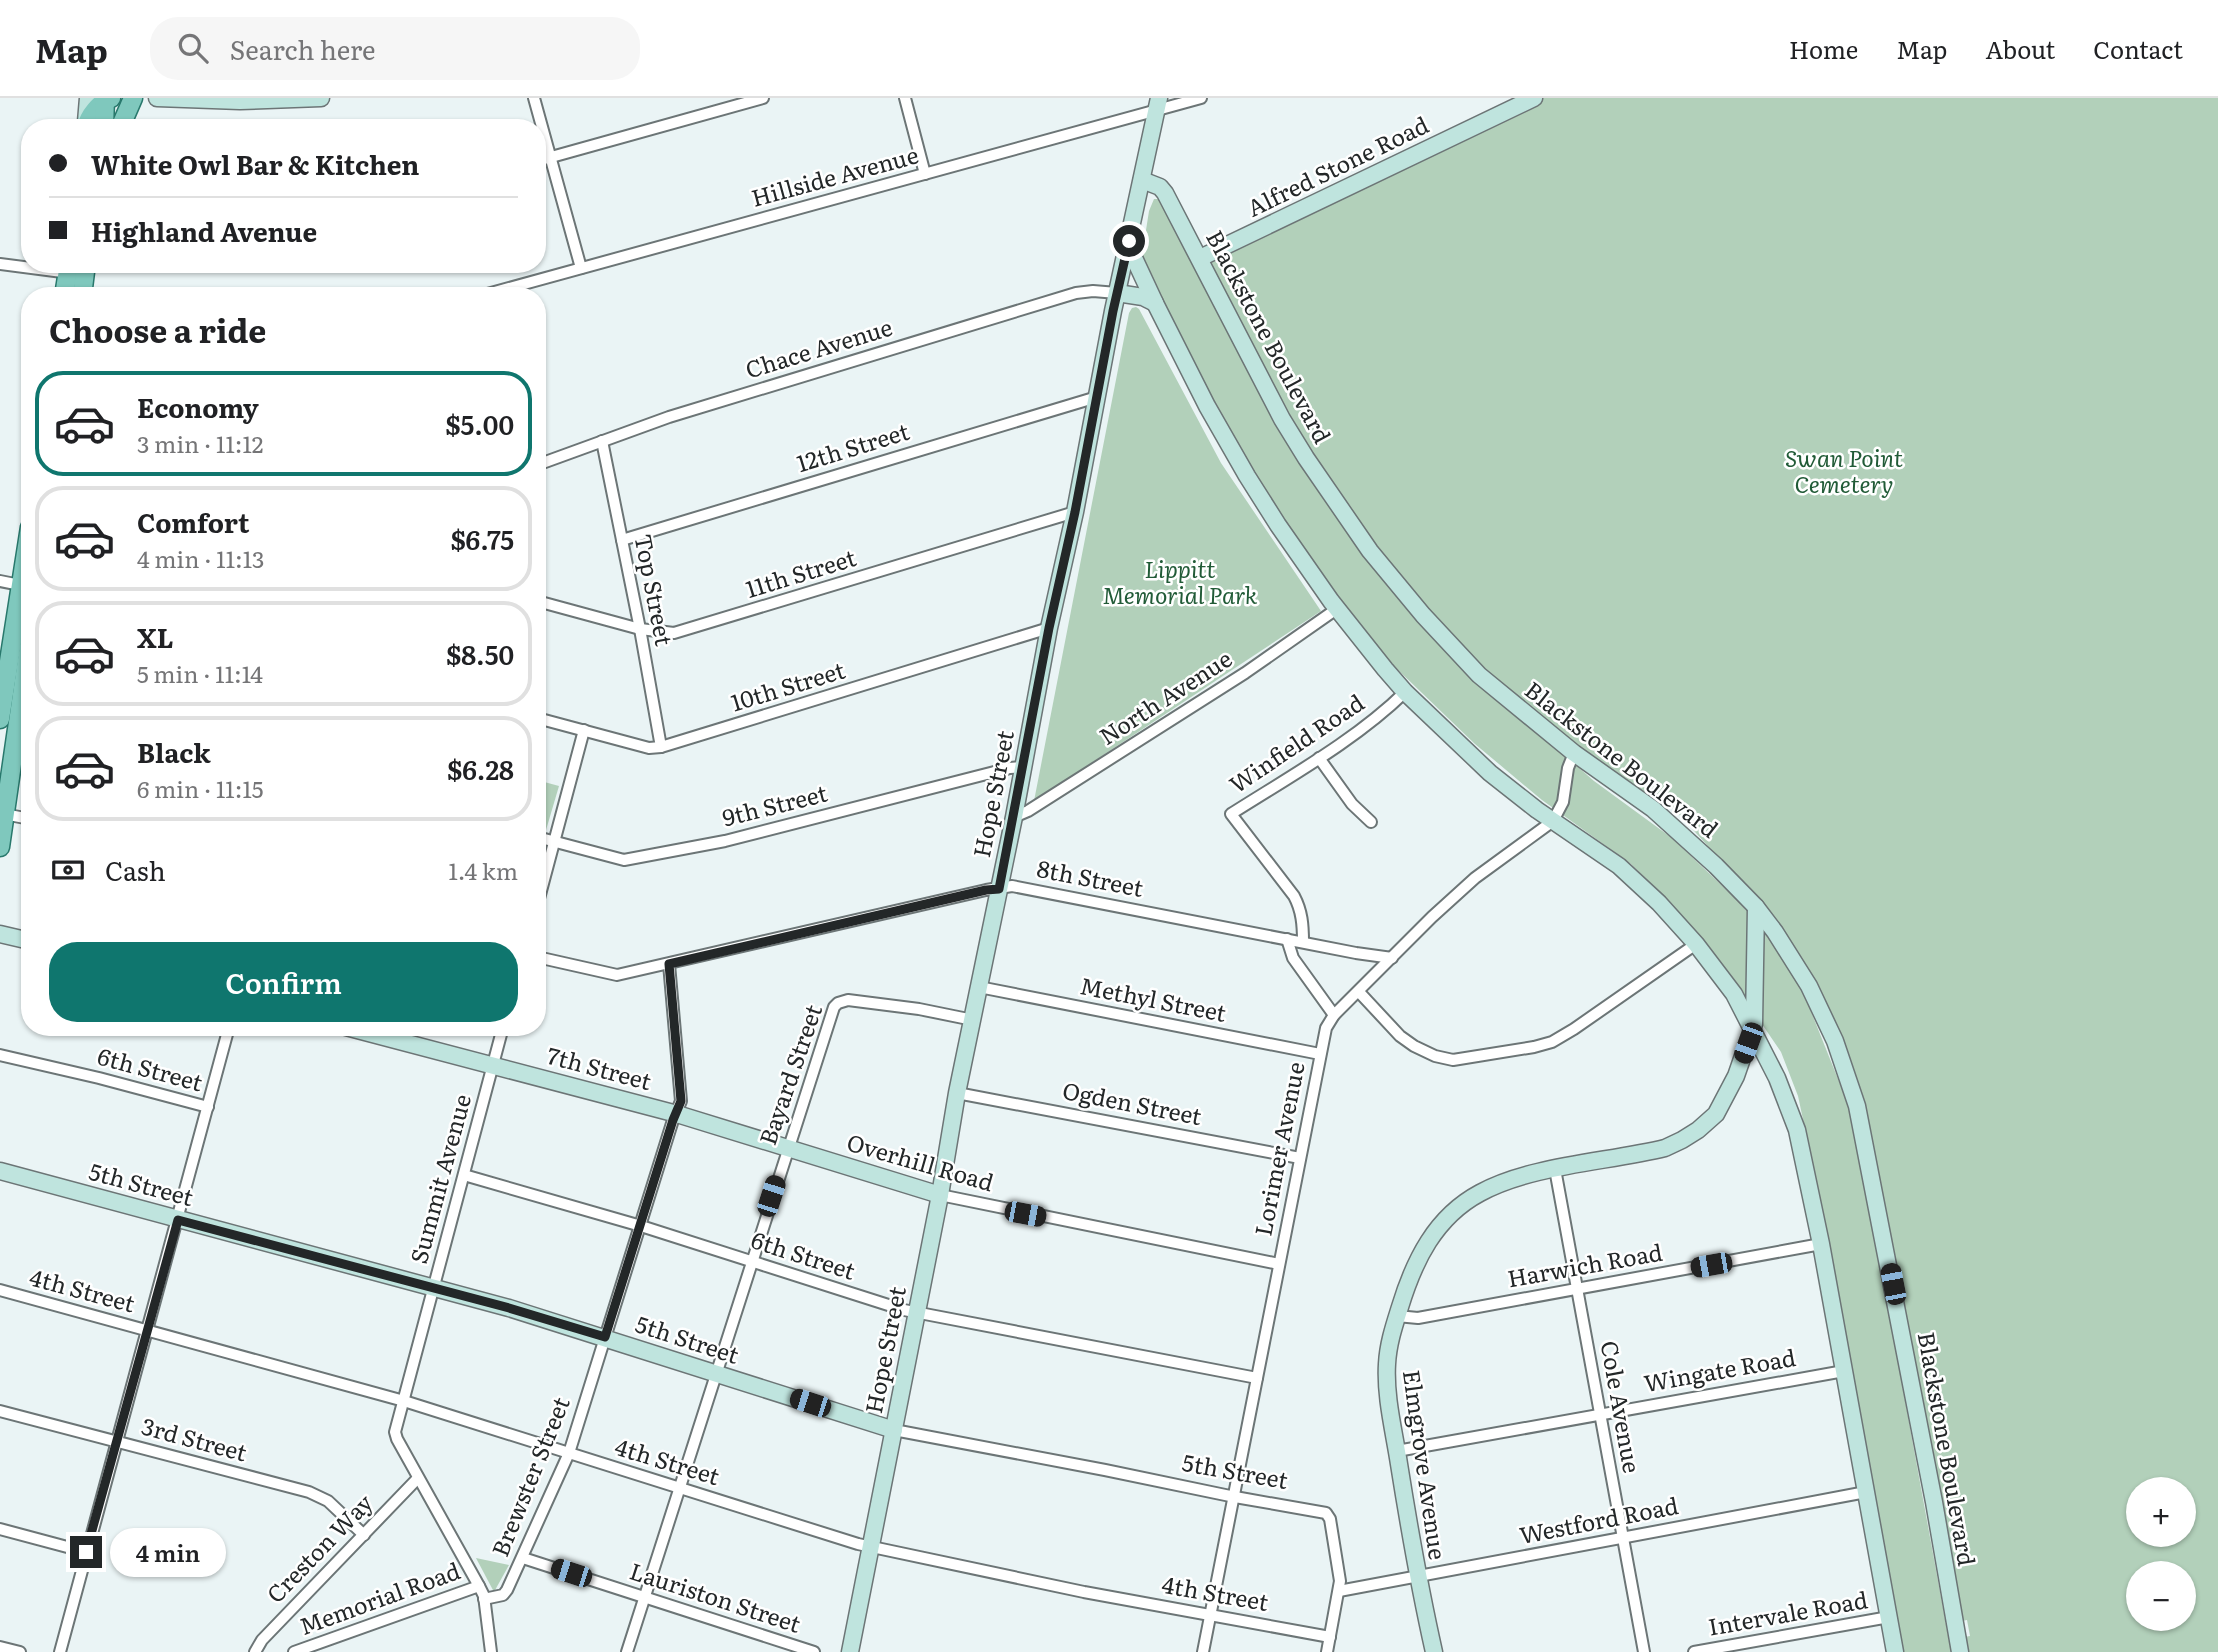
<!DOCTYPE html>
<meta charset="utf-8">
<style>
:root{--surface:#fff;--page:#f6f6f6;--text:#202124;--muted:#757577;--line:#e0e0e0;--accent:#0f766e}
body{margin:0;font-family:Literata,serif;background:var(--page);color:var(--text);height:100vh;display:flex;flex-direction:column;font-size:26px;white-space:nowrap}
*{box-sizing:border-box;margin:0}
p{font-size:23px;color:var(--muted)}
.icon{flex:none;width:38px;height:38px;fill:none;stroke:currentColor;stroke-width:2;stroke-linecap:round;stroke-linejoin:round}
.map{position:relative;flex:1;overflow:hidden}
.sheet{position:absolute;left:21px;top:189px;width:525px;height:749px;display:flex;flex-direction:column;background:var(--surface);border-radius:28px;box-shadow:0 2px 5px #0004}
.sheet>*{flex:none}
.top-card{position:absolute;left:21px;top:21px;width:525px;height:154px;border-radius:28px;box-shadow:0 2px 5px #0004;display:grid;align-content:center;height:154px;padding:0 28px;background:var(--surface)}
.fabs{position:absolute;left:2126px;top:1379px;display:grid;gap:14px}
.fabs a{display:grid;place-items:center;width:70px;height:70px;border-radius:50%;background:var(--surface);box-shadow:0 2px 5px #0004;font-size:35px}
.end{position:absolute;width:32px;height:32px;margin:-16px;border:9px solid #232728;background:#fff;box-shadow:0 0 0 4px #fff}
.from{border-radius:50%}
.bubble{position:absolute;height:49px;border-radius:24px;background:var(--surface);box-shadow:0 2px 5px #0004;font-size:23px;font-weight:600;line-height:49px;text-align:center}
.car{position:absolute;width:21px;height:42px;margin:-21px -10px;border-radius:9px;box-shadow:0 0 5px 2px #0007;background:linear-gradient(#222 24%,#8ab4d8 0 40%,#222 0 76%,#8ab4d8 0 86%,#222 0)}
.top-card b{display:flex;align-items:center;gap:24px;height:66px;font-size:26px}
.top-card b+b{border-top:2px solid var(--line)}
.top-card i{width:18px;height:18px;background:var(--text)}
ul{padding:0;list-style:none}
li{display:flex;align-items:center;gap:21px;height:105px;margin:0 14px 10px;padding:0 14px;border:4px solid var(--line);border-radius:28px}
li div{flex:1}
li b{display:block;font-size:26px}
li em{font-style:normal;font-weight:600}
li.selected{border-color:var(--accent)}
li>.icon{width:63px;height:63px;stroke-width:1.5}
h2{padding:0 28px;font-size:32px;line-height:84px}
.pay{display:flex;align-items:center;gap:18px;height:77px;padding:0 28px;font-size:26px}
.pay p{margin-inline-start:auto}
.button{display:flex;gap:14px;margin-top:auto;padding:14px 28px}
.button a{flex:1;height:80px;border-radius:28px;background:var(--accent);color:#fff;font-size:28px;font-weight:600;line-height:80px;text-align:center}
header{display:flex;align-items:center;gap:42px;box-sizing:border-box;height:98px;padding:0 35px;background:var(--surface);border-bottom:2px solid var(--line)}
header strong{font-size:33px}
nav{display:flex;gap:38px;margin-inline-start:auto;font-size:24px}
.search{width:490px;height:63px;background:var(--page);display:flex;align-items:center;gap:18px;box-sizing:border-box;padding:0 24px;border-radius:28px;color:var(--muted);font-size:26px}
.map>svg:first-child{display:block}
.green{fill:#b2d0ba;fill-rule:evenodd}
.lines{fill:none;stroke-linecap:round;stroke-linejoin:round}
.street-casing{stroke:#6c7576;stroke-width:14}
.secondary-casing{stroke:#6c7576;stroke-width:19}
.primary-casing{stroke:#28786c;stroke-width:21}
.street{stroke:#fff;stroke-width:10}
.secondary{stroke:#bfe4de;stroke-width:16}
.primary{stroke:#7fc8bd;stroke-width:18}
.route{stroke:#232728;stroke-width:9}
.labels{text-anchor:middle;stroke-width:5;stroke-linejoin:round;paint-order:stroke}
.street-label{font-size:23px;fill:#232728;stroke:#fff}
.park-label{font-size:23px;font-style:italic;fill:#215b37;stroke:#fff}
</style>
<header>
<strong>Map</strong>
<div class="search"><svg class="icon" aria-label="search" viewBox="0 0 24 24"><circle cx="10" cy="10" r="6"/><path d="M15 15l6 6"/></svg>Search here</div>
<nav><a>Home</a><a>Map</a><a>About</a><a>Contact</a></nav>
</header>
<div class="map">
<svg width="2218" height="1554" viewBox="0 0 2218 1554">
<rect width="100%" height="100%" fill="#eaf4f5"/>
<g class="green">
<path d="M 1542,0 L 2218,0 L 2218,1554 L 1961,1554 L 1959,1540 L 1970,1538 L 1967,1522 L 1957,1524 L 1905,1227 L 1836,948 L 1739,782 L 1674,711 L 1627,684 L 1511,606 L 1346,420 L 1202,163 ZM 2138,1391 L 2184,1391 L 2184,1437 L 2138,1437 ZM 2138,1475 L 2184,1475 L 2184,1521 L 2138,1521 Z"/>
<path d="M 1154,101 L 1163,101 L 1292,351 L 1481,584 L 1594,683 L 1672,740 L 1736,801 L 1777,848 L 1800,886 L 1848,1006 L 1868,1100 L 1951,1554 L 1901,1554 L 1848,1270 L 1819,1096 L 1798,998 L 1781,954 L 1708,847 L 1668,802 L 1631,766 L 1542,702 L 1475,646 L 1396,570 L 1357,527 L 1281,421 L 1215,312 L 1141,164 L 1149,113 Z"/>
<path d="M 1136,209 L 1139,211 L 1221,365 L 1321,513 L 1034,703 L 1129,215 L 1132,210 Z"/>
<path d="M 537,682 L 559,688 L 546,732 L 537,730 Z"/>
<path d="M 476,1460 L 509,1467 L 494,1494 Z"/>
</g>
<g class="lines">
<g class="street-casing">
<g id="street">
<path d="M 534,0 L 581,170"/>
<path d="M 905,0 L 925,76"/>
<path d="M 537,63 L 763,0"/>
<path d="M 0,166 L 70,175"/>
<path d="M 480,198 L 1201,0"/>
<path d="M 602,343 L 640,531 L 661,649"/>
<path d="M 537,367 L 669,319 L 1076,195 L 1093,193 L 1117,195"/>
<path d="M 622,442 L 1097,299"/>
<path d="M 0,483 L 30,489"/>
<path d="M 537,503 L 640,531 L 674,535 L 1075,414"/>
<path d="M 537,620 L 649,650 L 661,649 L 1049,530"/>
<path d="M 1319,660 L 1352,706 L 1371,724"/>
<path d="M 4,716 L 30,721"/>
<path d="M 1014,719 L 1028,713 L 1245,575 L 1338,510"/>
<path d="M 537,739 L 624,762 L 725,743 L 1010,670 L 1023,669"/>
<path d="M 537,808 L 584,632"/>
<path d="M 1287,841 L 1293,860 L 1334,917"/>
<path d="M 1303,844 C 1303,827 1302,813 1294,798 L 1231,716 C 1289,679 1356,642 1405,594"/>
<path d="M 537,859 L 617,877 L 986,792 L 1012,788 L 1356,855 L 1392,860"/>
<path d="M 979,889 L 1320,956"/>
<path d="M 1359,894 L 1400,938 L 1414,948 L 1435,958 L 1453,962 L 1534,949 L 1552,944 L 1574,931 L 1696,846"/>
<path d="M 0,957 L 99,980 L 208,1009"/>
<path d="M 957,995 L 1300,1060"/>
<path d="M 1555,1071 L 1644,1554"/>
<path d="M 464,1077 L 641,1128 L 904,1212 L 1257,1280"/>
<path d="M 940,1097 L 1279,1166"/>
<path d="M 0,1192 L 404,1303 L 858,1446 L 1084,1494 L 1330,1539"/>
<path d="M 1397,1218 L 1418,1220 L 1821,1146"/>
<path d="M 0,1313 L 309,1394 L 328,1403 L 364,1437"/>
<path d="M 894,1332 L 1105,1372 L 1235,1399 L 1326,1415 L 1330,1421 L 1340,1483 L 1327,1554"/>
<path d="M 1397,1353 L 1844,1273"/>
<path d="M 0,1431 L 86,1454"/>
<path d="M 523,1460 L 814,1554"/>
<path d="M 1339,1493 L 1866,1394"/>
<path d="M 484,1501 L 503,1497 L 507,1492 L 569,1355 L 673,1022 L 681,1003 L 669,866"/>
<path d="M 0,1549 L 20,1554"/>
<path d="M 60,1554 L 229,929"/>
<path d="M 255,1554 L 262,1542 L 418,1380"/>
<path d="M 294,1554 L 479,1488"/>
<path d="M 491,1554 L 484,1498 L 479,1488 L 397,1341 L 395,1334 L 503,929"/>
<path d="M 627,1554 L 834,909 L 838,905 L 848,902 L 919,911 L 973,922"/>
<path d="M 1203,1554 L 1326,930 L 1334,917 L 1432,819 L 1475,780 L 1553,723 L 1563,704 L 1568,670 L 1574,655"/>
<path d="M 1694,1554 L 1889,1519"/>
</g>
</g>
<g class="secondary-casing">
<g id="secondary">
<path d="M 157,0 L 240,3 L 321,0"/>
<path d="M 86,24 L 88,0"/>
<path d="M 1142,82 L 1160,89 L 1165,95 L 1282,321 L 1306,360 L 1370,453 L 1423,517 L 1479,577 L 1574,655 L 1653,711 L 1716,768 L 1756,809 L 1775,834 L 1809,888 L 1835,943 L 1857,1008 L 1934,1404 L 1960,1554"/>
<path d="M 1128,147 L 1155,205 L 1207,308 L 1247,378 L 1278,427 L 1331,503 L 1385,571 L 1405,594 L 1490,675 L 1537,712 L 1619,768 L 1659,805 L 1696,846 L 1734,896 L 1777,980 L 1797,1032 L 1821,1146 L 1895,1554"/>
<path d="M 1200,160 L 1534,0"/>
<path d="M 1117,195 L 1143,199 L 1155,205"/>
<path d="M 0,836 L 30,843"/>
<path d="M 346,929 L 677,1016 L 940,1097"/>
<path d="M 0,1073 L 509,1210 L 894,1332"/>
<path d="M 850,1554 L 940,1097 L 957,995 L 1014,719 L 1049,530 L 1075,414 L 1113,213 L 1159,0"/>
<path d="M 1434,1554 C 1420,1492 1409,1429 1399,1366 C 1394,1333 1385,1299 1387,1266 C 1388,1246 1394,1228 1400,1209 C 1414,1163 1435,1119 1480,1095 C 1531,1067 1608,1064 1665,1050 L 1682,1042 L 1698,1032 L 1716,1016 L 1736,978 L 1754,926 L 1756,809"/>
</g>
</g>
<g class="primary-casing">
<g id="primary">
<path d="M 86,30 C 88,18 100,4 111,0"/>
<path d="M 104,30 L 105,0"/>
<path d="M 120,30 L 133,0"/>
<path d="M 64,198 L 69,166"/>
<path d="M 82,198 L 86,166"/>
<path d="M 0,621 L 30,429"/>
<path d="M 0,749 L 30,541"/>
</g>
</g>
<use href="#street" class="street"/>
<use href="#secondary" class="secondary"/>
<use href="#primary" class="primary"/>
</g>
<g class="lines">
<path class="route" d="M 86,1454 L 178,1122 L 509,1210 L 605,1239 L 673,1022 L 681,1003 L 669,866 L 986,792 L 999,791 L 1049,530 L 1075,414 L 1113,213 L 1129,143"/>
</g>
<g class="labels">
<g class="street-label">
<text transform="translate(1338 69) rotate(-26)" y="8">Alfred Stone Road</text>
<text transform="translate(835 79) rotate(-15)" y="8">Hillside Avenue</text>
<text transform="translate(1268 239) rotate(62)" y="8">Blackstone Boulevard</text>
<text transform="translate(819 251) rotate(-17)" y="8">Chace Avenue</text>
<text transform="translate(853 350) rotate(-17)" y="8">12th Street</text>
<text transform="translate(801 476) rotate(-17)" y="8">11th Street</text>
<text transform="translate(653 492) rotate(79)" y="8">Top Street</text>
<text transform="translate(788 589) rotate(-17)" y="8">10th Street</text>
<text transform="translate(1166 600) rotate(-33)" y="8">North Avenue</text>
<text transform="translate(1297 646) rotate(-34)" y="8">Winfield Road</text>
<text transform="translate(1621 662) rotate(38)" y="8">Blackstone Boulevard</text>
<text transform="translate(994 696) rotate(-79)" y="8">Hope Street</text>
<text transform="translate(775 708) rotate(-14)" y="8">9th Street</text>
<text transform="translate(1090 781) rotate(11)" y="8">8th Street</text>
<text transform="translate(1153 902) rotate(11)" y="8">Methyl Street</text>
<text transform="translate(599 971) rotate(15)" y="8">7th Street</text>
<text transform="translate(150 972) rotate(15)" y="8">6th Street</text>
<text transform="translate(791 977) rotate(-71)" y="8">Bayard Street</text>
<text transform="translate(1132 1006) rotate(11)" y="8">Ogden Street</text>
<text transform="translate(1280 1051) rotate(-79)" y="8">Lorimer Avenue</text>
<text transform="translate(920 1065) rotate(16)" y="8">Overhill Road</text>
<text transform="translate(441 1081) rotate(-75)" y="8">Summit Avenue</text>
<text transform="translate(141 1087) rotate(15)" y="8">5th Street</text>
<text transform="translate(803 1158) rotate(18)" y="8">6th Street</text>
<text transform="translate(1585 1168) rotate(-10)" y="8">Harwich Road</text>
<text transform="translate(82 1193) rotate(15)" y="8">4th Street</text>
<text transform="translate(687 1242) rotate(18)" y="8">5th Street</text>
<text transform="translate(886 1252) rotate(-79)" y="8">Hope Street</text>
<text transform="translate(1720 1273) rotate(-10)" y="8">Wingate Road</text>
<text transform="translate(1620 1309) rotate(80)" y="8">Cole Avenue</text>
<text transform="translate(194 1342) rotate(15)" y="8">3rd Street</text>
<text transform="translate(1946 1351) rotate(80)" y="8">Blackstone Boulevard</text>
<text transform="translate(667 1364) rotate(17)" y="8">4th Street</text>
<text transform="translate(1424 1367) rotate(82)" y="8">Elmgrove Avenue</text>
<text transform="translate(1235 1374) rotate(10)" y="8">5th Street</text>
<text transform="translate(531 1379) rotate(-68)" y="8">Brewster Street</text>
<text transform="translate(1599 1423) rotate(-11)" y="8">Westford Road</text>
<text transform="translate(320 1451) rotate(-46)" y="8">Creston Way</text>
<text transform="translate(1215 1496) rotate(10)" y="8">4th Street</text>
<text transform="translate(715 1500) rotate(18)" y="8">Lauriston Street</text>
<text transform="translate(380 1501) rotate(-20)" y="8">Memorial Road</text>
<text transform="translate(1788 1516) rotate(-10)" y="8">Intervale Road</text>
</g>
<g class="park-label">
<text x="1844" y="369">Swan Point<tspan x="1844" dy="26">Cemetery</tspan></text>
<text x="1180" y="480">Lippitt<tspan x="1180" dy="26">Memorial Park</tspan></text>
</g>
</g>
</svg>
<div class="fabs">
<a>+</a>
<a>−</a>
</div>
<i class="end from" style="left:1129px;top:143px"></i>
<i class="end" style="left:86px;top:1454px"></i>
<div class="bubble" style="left:110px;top:1430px;width:116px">4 min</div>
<i class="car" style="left:1748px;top:945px;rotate:200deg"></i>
<i class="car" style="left:771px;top:1098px;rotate:18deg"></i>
<i class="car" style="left:1025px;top:1116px;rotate:101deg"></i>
<i class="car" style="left:1711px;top:1167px;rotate:260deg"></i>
<i class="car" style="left:1893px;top:1186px;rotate:349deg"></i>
<i class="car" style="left:810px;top:1305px;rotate:288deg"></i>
<i class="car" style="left:571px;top:1475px;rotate:288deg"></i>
<div class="top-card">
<b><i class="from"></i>White Owl Bar &amp; Kitchen</b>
<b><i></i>Highland Avenue</b>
</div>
<section class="sheet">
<h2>Choose a ride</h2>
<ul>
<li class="selected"><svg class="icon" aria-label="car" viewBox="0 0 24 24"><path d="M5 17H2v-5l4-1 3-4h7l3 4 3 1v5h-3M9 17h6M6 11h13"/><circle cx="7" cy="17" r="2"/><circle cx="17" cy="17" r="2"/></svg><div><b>Economy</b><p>3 min · 11:12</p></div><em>$5.00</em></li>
<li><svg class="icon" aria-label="car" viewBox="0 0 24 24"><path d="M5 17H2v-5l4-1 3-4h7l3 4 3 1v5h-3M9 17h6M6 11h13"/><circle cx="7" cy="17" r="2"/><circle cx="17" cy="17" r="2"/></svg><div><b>Comfort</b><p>4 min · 11:13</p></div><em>$6.75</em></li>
<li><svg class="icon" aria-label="car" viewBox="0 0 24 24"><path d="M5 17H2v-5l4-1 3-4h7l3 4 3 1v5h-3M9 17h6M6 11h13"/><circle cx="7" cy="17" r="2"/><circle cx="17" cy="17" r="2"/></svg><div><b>XL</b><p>5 min · 11:14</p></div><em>$8.50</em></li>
<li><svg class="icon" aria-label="car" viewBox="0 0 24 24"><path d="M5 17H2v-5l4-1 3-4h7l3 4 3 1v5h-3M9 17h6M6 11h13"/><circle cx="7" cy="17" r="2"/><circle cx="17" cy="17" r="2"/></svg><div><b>Black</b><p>6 min · 11:15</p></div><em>$6.28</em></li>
</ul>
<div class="pay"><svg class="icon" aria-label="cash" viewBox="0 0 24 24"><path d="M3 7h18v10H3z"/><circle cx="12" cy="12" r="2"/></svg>Cash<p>1.4 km</p></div>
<div class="button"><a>Confirm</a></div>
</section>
</div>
